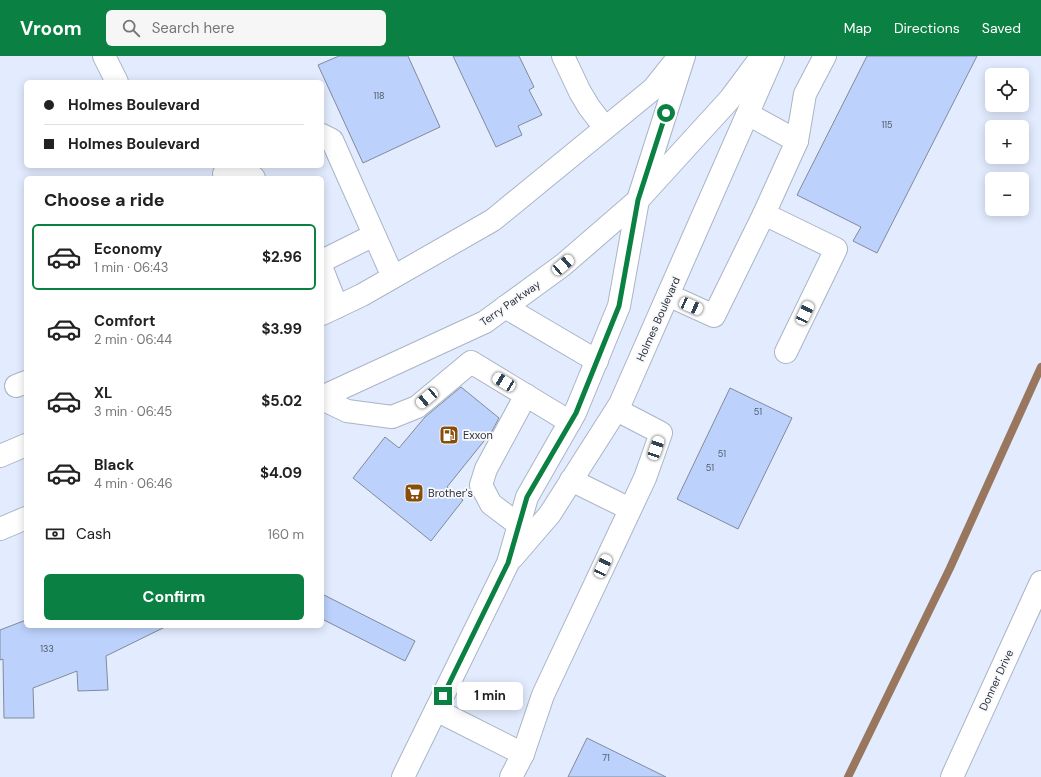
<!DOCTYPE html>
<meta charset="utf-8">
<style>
:root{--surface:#fff;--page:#f6f6f6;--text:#222;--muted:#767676;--line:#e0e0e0;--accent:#0b8043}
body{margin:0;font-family:"DM Sans",sans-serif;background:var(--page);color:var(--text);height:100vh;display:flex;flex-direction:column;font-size:15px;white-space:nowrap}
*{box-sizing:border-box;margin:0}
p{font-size:13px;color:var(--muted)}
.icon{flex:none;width:22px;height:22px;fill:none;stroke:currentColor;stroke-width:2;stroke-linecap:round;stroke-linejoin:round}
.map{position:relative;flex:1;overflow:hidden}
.details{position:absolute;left:24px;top:120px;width:300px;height:452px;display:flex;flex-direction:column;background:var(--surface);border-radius:6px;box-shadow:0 2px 10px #0003}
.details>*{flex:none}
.banner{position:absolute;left:24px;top:24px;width:300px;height:88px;border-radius:6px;box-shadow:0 2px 10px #0003;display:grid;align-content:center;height:88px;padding:0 20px;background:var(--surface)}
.controls{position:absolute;left:985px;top:12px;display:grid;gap:8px}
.controls a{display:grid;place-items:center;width:44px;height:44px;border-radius:6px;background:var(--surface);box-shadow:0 2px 10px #0003;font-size:20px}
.end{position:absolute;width:18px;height:18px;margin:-9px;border:5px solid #0b8043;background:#fff;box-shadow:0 0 0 2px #fff}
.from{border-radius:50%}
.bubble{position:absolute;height:28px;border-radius:6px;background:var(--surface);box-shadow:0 2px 10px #0003;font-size:13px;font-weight:700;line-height:28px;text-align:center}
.car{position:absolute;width:12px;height:24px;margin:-12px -6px;border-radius:5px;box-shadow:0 0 3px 1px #0007;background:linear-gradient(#fff 24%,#345 0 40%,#fff 0 76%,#345 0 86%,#fff 0)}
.banner b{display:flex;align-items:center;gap:14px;height:38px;font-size:15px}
.banner b+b{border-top:1px solid var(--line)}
.banner i{width:10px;height:10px;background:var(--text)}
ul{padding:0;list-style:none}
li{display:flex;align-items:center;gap:12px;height:66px;margin:0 8px 6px;padding:0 12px;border:2px solid transparent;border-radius:6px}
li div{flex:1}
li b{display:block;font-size:15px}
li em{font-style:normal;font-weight:700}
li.current{border-color:var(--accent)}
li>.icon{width:36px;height:36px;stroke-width:1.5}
h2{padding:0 20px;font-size:18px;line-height:48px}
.pay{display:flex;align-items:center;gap:10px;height:44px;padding:0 20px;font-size:15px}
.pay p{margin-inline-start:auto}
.cta{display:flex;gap:8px;margin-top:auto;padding:8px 20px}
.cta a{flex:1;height:46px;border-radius:6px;background:var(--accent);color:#fff;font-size:16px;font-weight:700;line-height:46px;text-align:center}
header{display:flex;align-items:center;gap:24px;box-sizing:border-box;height:56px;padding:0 20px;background:var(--accent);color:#fff}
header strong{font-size:19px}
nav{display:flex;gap:22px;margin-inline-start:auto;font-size:14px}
.search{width:280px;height:36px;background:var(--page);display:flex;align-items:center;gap:10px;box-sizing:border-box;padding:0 14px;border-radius:6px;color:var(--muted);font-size:15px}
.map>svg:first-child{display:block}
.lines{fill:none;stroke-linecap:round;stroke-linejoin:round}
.stream{stroke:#98775e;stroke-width:8}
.building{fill:#bcd2fc;stroke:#818a9a}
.minor-casing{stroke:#aab4c5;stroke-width:24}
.minor{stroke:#fff;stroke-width:22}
.route{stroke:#0b8043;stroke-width:5}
.labels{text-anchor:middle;stroke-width:3.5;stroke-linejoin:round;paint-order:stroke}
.number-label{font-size:9px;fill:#505868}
.street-label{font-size:11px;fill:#2c3037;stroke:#f7f9fc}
.poi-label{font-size:11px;fill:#2c3037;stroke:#f7f9fc;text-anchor:start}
</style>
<header>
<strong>Vroom</strong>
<div class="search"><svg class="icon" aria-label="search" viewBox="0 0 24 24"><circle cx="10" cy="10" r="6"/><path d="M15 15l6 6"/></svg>Search here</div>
<nav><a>Map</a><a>Directions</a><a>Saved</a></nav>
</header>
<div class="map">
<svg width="1041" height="721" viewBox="0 0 1041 721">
<rect width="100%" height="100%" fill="#e2ecfe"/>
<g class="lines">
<path class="stream" d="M 848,721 L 950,512 L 1041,311"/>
</g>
<g class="building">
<path d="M 339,0 L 408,0 L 440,71 L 363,107 L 318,9 Z"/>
<path d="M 453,0 L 519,0 L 534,31 L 529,34 L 542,59 L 518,70 L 522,79 L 496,91 Z"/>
<path d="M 867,0 L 977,0 L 877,197 L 853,185 L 861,171 L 797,139 Z"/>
<path d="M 461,331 L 499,362 L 492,375 L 447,431 L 463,444 L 431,485 L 353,422 L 385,381 L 399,392 L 425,361 Z"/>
<path d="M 730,332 L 792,362 L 738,473 L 677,443 Z"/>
<path d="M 322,538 L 415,585 L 405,605 L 322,563 Z"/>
<path d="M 26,564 L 26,570 L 167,570 L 106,600 L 108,634 L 78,635 L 77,615 L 33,632 L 34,662 L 4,662 L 3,603 L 0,604 L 0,574 Z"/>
<path d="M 587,682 L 666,721 L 568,721 Z"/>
</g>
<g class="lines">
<g class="minor-casing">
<g id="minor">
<path d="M 104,0 L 117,26"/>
<path d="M 563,0 L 580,36 L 589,51 L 605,72"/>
<path d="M 748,58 L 797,85 L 805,38 L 825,0"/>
<path d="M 322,79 L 332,84 L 393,221"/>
<path d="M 224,118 L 254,122"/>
<path d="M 764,158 L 836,193 L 786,296"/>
<path d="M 322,205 L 374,179"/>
<path d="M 322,213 L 337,251"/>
<path d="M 668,239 L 714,260 L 764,158 L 797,85"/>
<path d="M 505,251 L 597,305"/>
<path d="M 322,258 L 362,239 L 493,164 L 653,33 L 677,3"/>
<path d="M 16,330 L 26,326"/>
<path d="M 322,341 L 485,266 L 563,209 L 638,144 L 730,43 L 762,0"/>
<path d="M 322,343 L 347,355 L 392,361 L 417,351 L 471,306 L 570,366"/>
<path d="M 0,400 L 26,389"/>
<path d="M 571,424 L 630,453"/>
<path d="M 519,469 L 491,448 L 481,429 L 486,413 L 526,339"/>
<path d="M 0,473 L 26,462"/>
<path d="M 513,501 L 550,458 L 620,348 L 773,0"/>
<path d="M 436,654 L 523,698 L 511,721"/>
<path d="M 523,698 L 543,639 L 645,422 L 661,377 L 617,354"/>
<path d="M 403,721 L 508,507 L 527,441 L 575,357 L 619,250 L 638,144 L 684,0"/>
<path d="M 952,721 L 1041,526"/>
</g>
</g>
<use href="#minor" class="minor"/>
</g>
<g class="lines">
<path class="route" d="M 443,640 L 508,507 L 527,441 L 576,357 L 619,250 L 638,144 L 666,57"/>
</g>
<defs>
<g id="fuel-square" transform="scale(1)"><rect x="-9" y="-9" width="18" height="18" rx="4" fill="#894d0b" stroke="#f7f9fc"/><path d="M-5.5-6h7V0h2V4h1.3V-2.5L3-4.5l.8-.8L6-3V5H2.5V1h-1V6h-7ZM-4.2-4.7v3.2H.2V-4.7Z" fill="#fff"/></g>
<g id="supermarket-square" transform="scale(1)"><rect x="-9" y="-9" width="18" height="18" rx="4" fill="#894d0b" stroke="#f7f9fc"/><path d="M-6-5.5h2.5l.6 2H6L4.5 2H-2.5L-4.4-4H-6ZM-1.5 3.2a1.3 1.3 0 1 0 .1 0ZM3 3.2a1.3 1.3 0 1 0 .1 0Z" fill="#fff"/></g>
</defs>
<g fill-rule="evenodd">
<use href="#fuel-square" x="449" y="379"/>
<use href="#supermarket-square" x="414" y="437"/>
</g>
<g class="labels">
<g class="number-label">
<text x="379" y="43">118</text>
<text x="887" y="72">115</text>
<text x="758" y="359">51</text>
<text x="722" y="401">51</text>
<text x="710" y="415">51</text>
<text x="47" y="596">133</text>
<text x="606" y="705">71</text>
</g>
<g class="street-label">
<text transform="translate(510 247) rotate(-35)" y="4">Terry Parkway</text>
<text transform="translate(658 263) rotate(-66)" y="4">Holmes Boulevard</text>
<text transform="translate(996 624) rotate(-65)" y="4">Donner Drive</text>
</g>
<g class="poi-label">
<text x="463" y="383">Exxon</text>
<text x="428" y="441">Brother's</text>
</g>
</g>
</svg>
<div class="controls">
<a><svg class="icon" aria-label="locate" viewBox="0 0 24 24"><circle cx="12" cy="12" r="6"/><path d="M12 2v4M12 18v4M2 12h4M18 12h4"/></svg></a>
<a>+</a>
<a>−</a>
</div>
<i class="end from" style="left:666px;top:57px"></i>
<i class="end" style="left:443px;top:640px"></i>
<div class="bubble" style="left:457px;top:626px;width:66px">1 min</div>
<i class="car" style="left:563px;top:209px;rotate:49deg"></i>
<i class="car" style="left:691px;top:250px;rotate:114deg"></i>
<i class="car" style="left:805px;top:257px;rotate:25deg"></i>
<i class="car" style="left:504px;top:326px;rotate:301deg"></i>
<i class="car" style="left:427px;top:342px;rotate:230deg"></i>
<i class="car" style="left:656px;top:392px;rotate:19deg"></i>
<i class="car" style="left:603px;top:510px;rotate:25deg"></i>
<div class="banner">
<b><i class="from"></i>Holmes Boulevard</b>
<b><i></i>Holmes Boulevard</b>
</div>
<section class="details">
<h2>Choose a ride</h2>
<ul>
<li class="current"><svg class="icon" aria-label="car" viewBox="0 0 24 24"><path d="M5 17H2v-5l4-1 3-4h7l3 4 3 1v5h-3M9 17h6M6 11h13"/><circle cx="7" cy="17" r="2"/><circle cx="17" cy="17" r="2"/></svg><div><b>Economy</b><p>1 min · 06:43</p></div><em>$2.96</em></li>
<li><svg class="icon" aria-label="car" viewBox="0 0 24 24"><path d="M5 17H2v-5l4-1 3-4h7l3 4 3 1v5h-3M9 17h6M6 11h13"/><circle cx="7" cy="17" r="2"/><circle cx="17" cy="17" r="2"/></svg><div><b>Comfort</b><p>2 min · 06:44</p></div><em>$3.99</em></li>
<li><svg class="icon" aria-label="car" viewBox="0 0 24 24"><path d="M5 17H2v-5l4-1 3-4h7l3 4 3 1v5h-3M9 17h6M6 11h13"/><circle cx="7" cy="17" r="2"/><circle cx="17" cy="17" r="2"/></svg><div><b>XL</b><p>3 min · 06:45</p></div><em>$5.02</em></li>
<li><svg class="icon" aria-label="car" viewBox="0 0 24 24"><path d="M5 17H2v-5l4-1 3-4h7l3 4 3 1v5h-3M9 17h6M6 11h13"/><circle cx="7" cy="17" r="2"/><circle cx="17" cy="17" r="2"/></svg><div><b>Black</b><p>4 min · 06:46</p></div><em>$4.09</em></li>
</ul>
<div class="pay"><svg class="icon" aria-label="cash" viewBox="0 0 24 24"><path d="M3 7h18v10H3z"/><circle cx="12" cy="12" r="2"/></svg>Cash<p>160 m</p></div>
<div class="cta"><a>Confirm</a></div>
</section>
</div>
